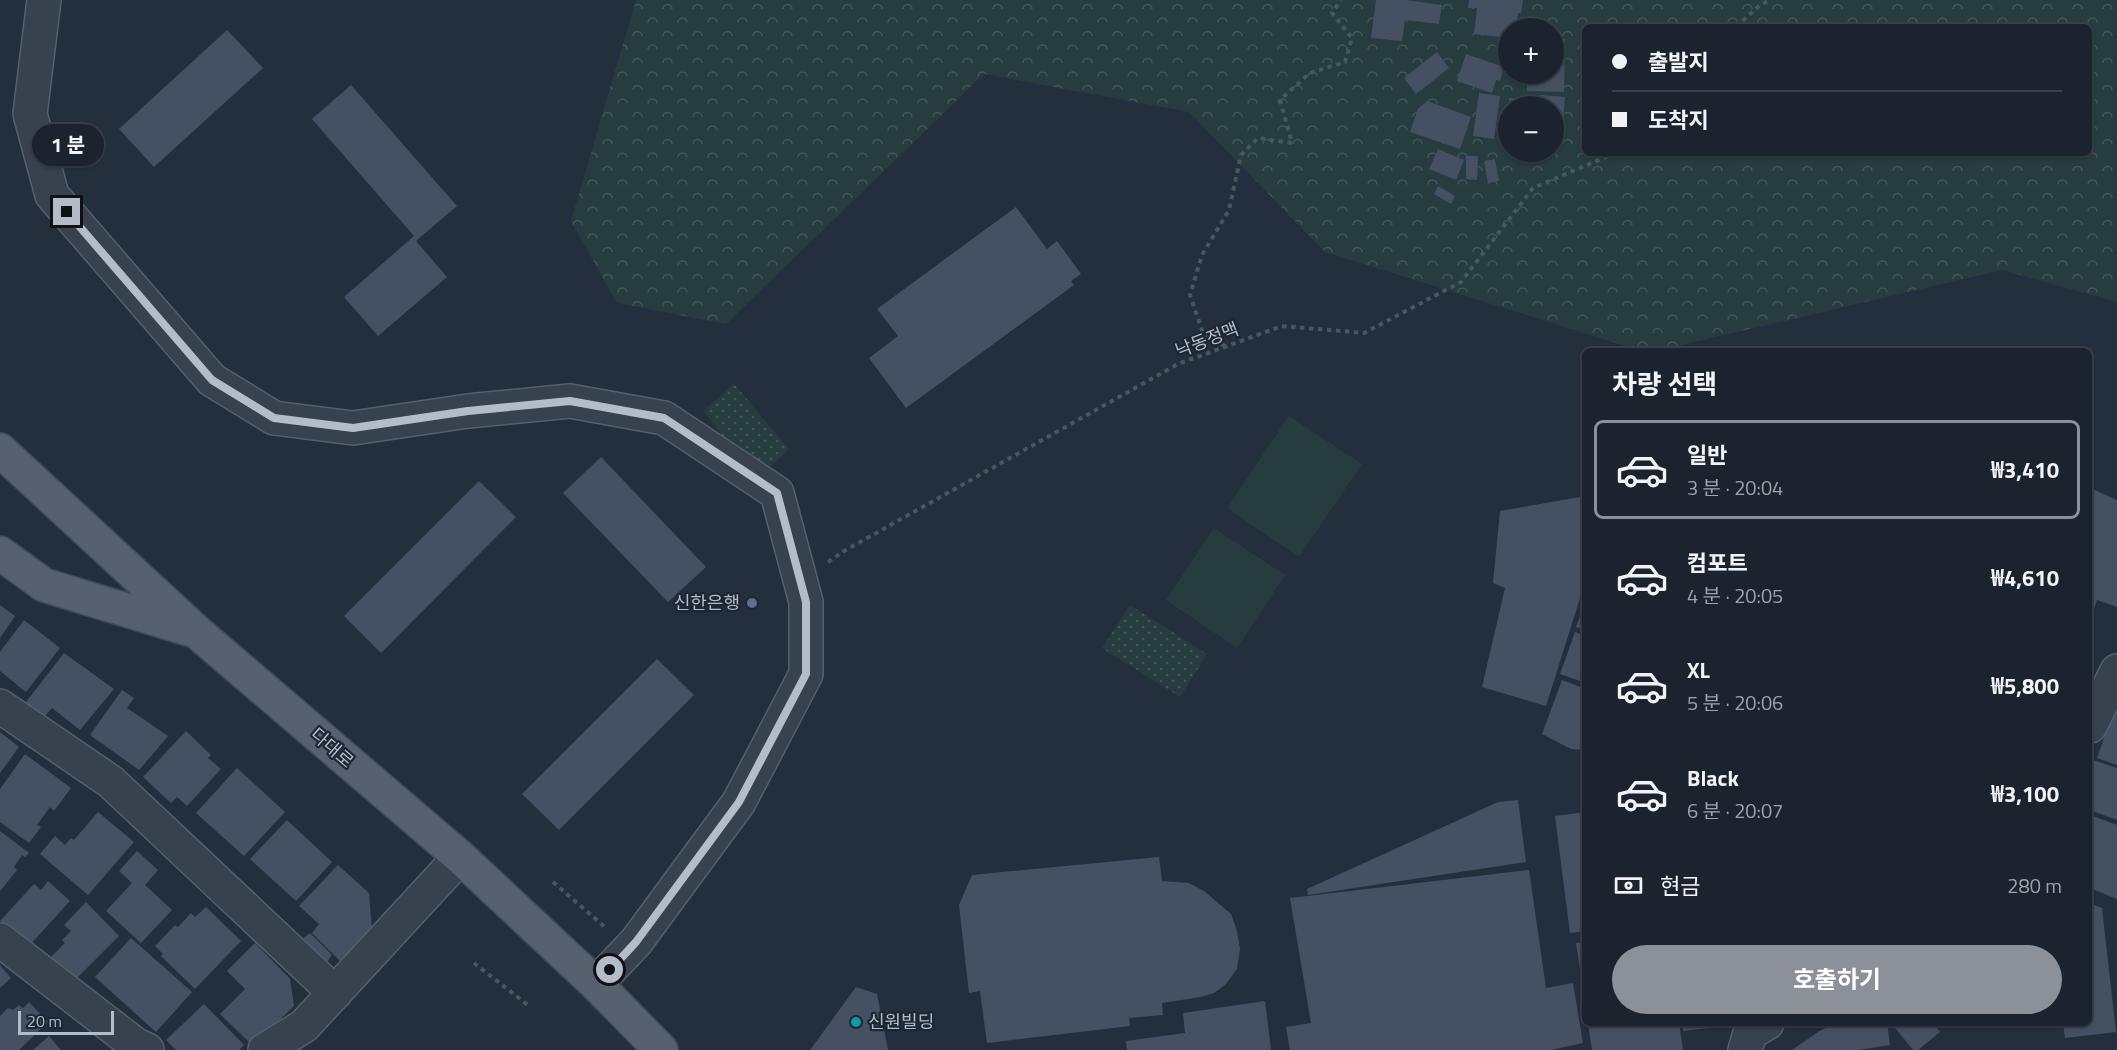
<!DOCTYPE html>
<html lang="ko">
<meta charset="utf-8">
<style>
:root{--surface:#1b232e;--page:#242b36;--text:#f1f3f6;--muted:#a0a4aa;--line:#39404a;--accent:#8c9099}
body{margin:0;font-family:"Titillium Web","Noto Sans KR",sans-serif;background:var(--page);color:var(--text);height:100vh;display:flex;flex-direction:column;font-size:22px;white-space:nowrap}
*{box-sizing:border-box;margin:0}
p{font-size:20px;color:var(--muted)}
.icon{flex:none;width:33px;height:33px;fill:none;stroke:currentColor;stroke-width:2;stroke-linecap:round;stroke-linejoin:round}
.map{position:relative;flex:1;overflow:hidden}
.sheet{position:absolute;left:1582px;top:348px;width:510px;height:678px;display:flex;flex-direction:column;background:var(--surface);border-radius:9px;box-shadow:0 2px 4px #0004,0 0 0 2px var(--line)}
.sheet>*{flex:none}
.banner{position:absolute;left:1582px;top:24px;width:510px;height:132px;border-radius:9px;box-shadow:0 2px 4px #0004,0 0 0 2px var(--line);display:grid;align-content:center;height:132px;padding:0 30px;background:var(--surface)}
.fabs{position:absolute;left:1498px;top:18px;display:grid;gap:12px}
.fabs a{display:grid;place-items:center;width:66px;height:66px;border-radius:50%;background:var(--surface);box-shadow:0 2px 4px #0004,0 0 0 2px var(--line);font-size:30px}
.scale{position:absolute;left:18px;bottom:15px;width:96px;box-sizing:border-box;padding-left:6px;border:3px solid #b4bcc9;border-top:0;font-size:16px;line-height:21px;white-space:nowrap;color:#b4bcc9;-webkit-text-stroke:4px #1d2633;paint-order:stroke}
.end{position:absolute;width:27px;height:27px;margin:-14px;border:8px solid #b4bcc9;background:#111;box-shadow:0 0 0 3px #111}
.from{border-radius:50%}
.bubble{position:absolute;height:42px;border-radius:21px;background:var(--surface);box-shadow:0 2px 4px #0004,0 0 0 2px var(--line);font-size:20px;font-weight:700;line-height:42px;text-align:center}
.banner b{display:flex;align-items:center;gap:21px;height:57px;font-size:22px}
.banner b+b{border-top:2px solid var(--line)}
.banner i{width:15px;height:15px;background:var(--text)}
ul{padding:0;list-style:none}
li{display:flex;align-items:center;gap:18px;height:99px;margin:0 12px 9px;padding:0 18px;border:3px solid transparent;border-radius:9px}
li div{flex:1}
li b{display:block;font-size:22px}
li em{font-style:normal;font-weight:700}
li.active{border-color:var(--accent)}
li>.icon{width:54px;height:54px;stroke-width:1.5}
h2{padding:0 30px;font-size:27px;line-height:72px}
.pay{display:flex;align-items:center;gap:15px;height:66px;padding:0 30px;font-size:22px}
.pay p{margin-inline-start:auto}
.action{display:flex;gap:12px;margin-top:auto;padding:12px 30px}
.action a{flex:1;height:69px;border-radius:36px;background:var(--accent);color:#fff;font-size:24px;font-weight:700;line-height:69px;text-align:center}
.map>svg:first-child{display:block}
.green{fill:#263c3f}
.forest{fill:url(#forest-crowns);fill-rule:evenodd}
.park{fill:url(#park-dots)}
.building{fill:#455162}
.lines{fill:none;stroke-linecap:round;stroke-linejoin:round}
.minor-casing{stroke:#565f6c;stroke-width:36}
.major-casing{stroke:#414a57;stroke-width:36}
.path{stroke:#44595c;stroke-width:4;stroke-dasharray:4.5 4.5;stroke-linecap:butt}
.minor{stroke:#38414e;stroke-width:33}
.major{stroke:#56606e;stroke-width:33}
.route{stroke:#b4bcc9;stroke-width:8}
.service-dot{fill:#5c6f8a;stroke:#1d2633;stroke-width:2}
.culture-dot{fill:#0f9aa8;stroke:#1d2633;stroke-width:2}
.labels{text-anchor:middle;stroke-width:4.5;stroke-linejoin:round;paint-order:stroke}
.street-label{font-size:18px;fill:#b4bcc9;stroke:#1d2633}
.poi-label{font-size:18px;fill:#b4bcc9;stroke:#1d2633;text-anchor:end}
</style>
<div class="map">
<svg width="2117" height="1050" viewBox="0 0 2117 1050">
<defs>
<pattern id="forest-crowns" width="20" height="18" patternUnits="userSpaceOnUse" patternTransform="scale(1.5)"><rect width="20" height="18" fill="#263c3f"/><path d="M2 6a3 3 0 1 1 6 0M12 15a3 3 0 1 1 6 0" fill="none" stroke="#435659"/></pattern>
<pattern id="park-dots" width="8" height="8" patternUnits="userSpaceOnUse" patternTransform="scale(1.5)"><rect width="8" height="8" fill="#263c3f"/><path d="M2 2h.1M6 6h.1" fill="none" stroke="#435659" stroke-width="1.8" stroke-linecap="round"/></pattern>
</defs>
<rect width="100%" height="100%" fill="#242f3e"/>
<g class="green">
<path d="M 1289,416 L 1362,464 L 1299,557 L 1227,508 Z"/>
<path d="M 1214,528 L 1285,575 L 1237,648 L 1166,600 Z"/>
</g>
<path class="forest" d="M 636,0 L 2117,0 L 2117,302 L 2002,270 L 1656,351 L 1642,351 L 1325,252 L 1189,112 L 984,74 L 726,324 L 617,303 L 571,221 ZM 1586,27 L 2090,27 L 2090,153 L 1586,153 ZM 1509,28 L 1554,28 L 1554,74 L 1509,74 ZM 1509,106 L 1554,106 L 1554,152 L 1509,152 Z"/>
<g class="park">
<path d="M 734,384 L 789,449 L 758,478 L 703,411 Z"/>
<path d="M 1130,605 L 1207,654 L 1180,697 L 1102,648 Z"/>
</g>
<g class="building">
<path d="M 1376,0 L 1406,0 L 1442,5 L 1439,24 L 1405,20 L 1402,41 L 1371,38 Z"/>
<path d="M 1469,0 L 1523,0 L 1521,13 L 1518,13 L 1516,28 L 1509,28 L 1509,38 L 1474,34 L 1477,8 L 1468,8 Z"/>
<path d="M 227,30 L 263,68 L 154,167 L 119,129 Z"/>
<path d="M 1554,39 L 1565,39 L 1564,92 L 1527,91 L 1527,74 L 1554,74 Z"/>
<path d="M 1437,52 L 1449,68 L 1416,94 L 1404,78 Z"/>
<path d="M 1466,54 L 1504,67 L 1500,81 L 1496,80 L 1492,93 L 1457,81 Z"/>
<path d="M 351,85 L 457,206 L 416,241 L 447,277 L 378,336 L 344,297 L 414,236 L 312,119 Z"/>
<path d="M 1479,93 L 1500,96 L 1494,139 L 1473,136 Z"/>
<path d="M 1540,95 L 1565,97 L 1562,136 L 1554,136 L 1554,106 L 1539,106 Z"/>
<path d="M 1509,98 L 1526,99 L 1526,106 L 1509,106 Z"/>
<path d="M 1427,101 L 1471,117 L 1460,149 L 1410,132 L 1418,109 Z"/>
<path d="M 1438,149 L 1464,160 L 1456,180 L 1429,169 Z"/>
<path d="M 1466,156 L 1478,156 L 1477,180 L 1466,179 Z"/>
<path d="M 1495,159 L 1499,181 L 1488,183 L 1484,161 Z"/>
<path d="M 1438,186 L 1455,196 L 1451,204 L 1434,194 Z"/>
<path d="M 1016,207 L 1047,249 L 1057,241 L 1081,274 L 1071,281 L 1074,285 L 906,408 L 869,358 L 898,336 L 877,309 Z"/>
<path d="M 601,457 L 706,567 L 668,602 L 563,493 Z"/>
<path d="M 479,481 L 516,517 L 381,653 L 344,616 Z"/>
<path d="M 2090,488 L 2117,500 L 2117,607 L 2097,600 L 2090,620 Z"/>
<path d="M 1586,496 L 1586,579 L 1546,706 L 1482,687 L 1505,588 L 1493,583 L 1500,511 Z"/>
<path d="M 1585,603 L 1586,603 L 1586,631 L 1576,627 Z"/>
<path d="M 0,605 L 15,616 L 0,638 Z"/>
<path d="M 24,620 L 60,648 L 26,692 L 0,671 L 0,652 Z"/>
<path d="M 1575,632 L 1586,636 L 1586,683 L 1560,674 Z"/>
<path d="M 64,653 L 114,689 L 80,730 L 52,708 L 41,720 L 23,706 Z"/>
<path d="M 657,659 L 694,695 L 559,830 L 522,794 Z"/>
<path d="M 1562,680 L 1586,689 L 1586,750 L 1571,749 L 1542,734 Z"/>
<path d="M 122,690 L 134,698 L 127,708 L 168,736 L 139,770 L 90,735 Z"/>
<path d="M 2114,709 L 2117,710 L 2117,765 L 2097,758 Z"/>
<path d="M 186,731 L 211,755 L 208,758 L 221,769 L 187,806 L 177,797 L 171,803 L 143,777 Z"/>
<path d="M 0,732 L 19,747 L 0,773 Z"/>
<path d="M 25,754 L 71,788 L 54,811 L 50,807 L 37,825 L 41,827 L 29,843 L 0,822 L 0,789 Z"/>
<path d="M 2093,760 L 2117,768 L 2117,820 L 2090,810 L 2090,771 Z"/>
<path d="M 237,768 L 285,812 L 244,856 L 196,813 Z"/>
<path d="M 1518,800 L 1526,862 L 1308,895 L 1307,889 L 1498,802 Z"/>
<path d="M 98,812 L 134,842 L 88,895 L 40,854 L 55,836 L 65,845 L 71,838 L 74,840 Z"/>
<path d="M 1586,812 L 1586,931 L 1570,933 L 1555,816 Z"/>
<path d="M 2090,815 L 2117,825 L 2117,899 L 2090,888 Z"/>
<path d="M 287,820 L 332,862 L 296,901 L 250,859 Z"/>
<path d="M 0,831 L 29,853 L 25,857 L 22,855 L 14,867 L 17,870 L 0,891 Z"/>
<path d="M 137,851 L 158,870 L 145,885 L 172,910 L 141,943 L 106,911 L 132,883 L 119,871 Z"/>
<path d="M 1159,857 L 1162,881 L 1189,883 L 1204,891 L 1231,914 L 1237,931 L 1240,949 L 1237,969 L 1226,984 L 1214,993 L 1201,997 L 1162,1003 L 1163,1015 L 1129,1018 L 1130,1026 L 987,1043 L 980,991 L 969,993 L 959,905 L 972,875 Z"/>
<path d="M 338,865 L 369,893 L 372,930 L 341,962 L 312,933 L 319,924 L 299,906 Z"/>
<path d="M 1529,870 L 1546,988 L 1573,983 L 1583,1043 L 1551,1050 L 1290,1050 L 1286,1027 L 1311,1023 L 1290,898 Z"/>
<path d="M 48,881 L 70,901 L 28,947 L 0,921 L 34,884 L 41,890 Z"/>
<path d="M 86,902 L 119,936 L 72,983 L 49,959 L 65,943 L 62,940 L 71,931 L 64,925 Z"/>
<path d="M 2090,905 L 2094,905 L 2102,908 L 2116,1032 L 2065,1038 L 2063,1023 L 2090,1023 Z"/>
<path d="M 206,907 L 241,941 L 195,989 L 161,956 L 163,954 L 155,946 L 175,925 L 178,927 L 191,913 L 195,917 Z"/>
<path d="M 310,933 L 332,955 L 327,962 L 314,963 L 296,944 Z"/>
<path d="M 131,938 L 192,992 L 156,1032 L 95,977 Z"/>
<path d="M 1586,942 L 1586,997 L 1584,997 L 1576,943 Z"/>
<path d="M 255,943 L 290,979 L 294,1006 L 253,1046 L 220,1014 L 245,989 L 227,971 Z"/>
<path d="M 0,965 L 11,978 L 0,988 Z"/>
<path d="M 856,987 L 877,994 L 888,1050 L 810,1050 Z"/>
<path d="M 1265,1001 L 1271,1050 L 1127,1050 L 1126,1041 L 1185,1033 L 1183,1013 Z"/>
<path d="M 29,1002 L 48,1022 L 19,1050 L 0,1050 L 0,1016 L 8,1008 L 13,1010 L 19,1005 L 23,1008 Z"/>
<path d="M 204,1004 L 244,1045 L 239,1050 L 176,1050 L 166,1040 Z"/>
<path d="M 1588,1023 L 1679,1023 L 1683,1050 L 1592,1050 Z"/>
<path d="M 1682,1023 L 1725,1023 L 1726,1026 L 1683,1031 Z"/>
<path d="M 1835,1023 L 1887,1023 L 1890,1045 L 1858,1050 L 1792,1050 L 1818,1032 Z"/>
<path d="M 1891,1023 L 1933,1023 L 1940,1032 L 1918,1050 L 1913,1050 Z"/>
<path d="M 49,1036 L 61,1050 L 33,1050 Z"/>
</g>
<g class="lines">
<g class="minor-casing">
<g id="minor">
<path d="M 44,0 L 30,114 L 52,195 L 212,380 L 274,418 L 353,428 L 468,411 L 570,401 L 664,418 L 777,493 L 806,602 L 806,674 L 739,802 L 636,942 L 596,984"/>
<path d="M 0,706 L 111,782 L 335,993"/>
<path d="M 2090,726 L 2117,671"/>
<path d="M 0,940 L 136,1045 L 147,1050"/>
<path d="M 265,1050 L 304,1026 L 460,857"/>
<path d="M 1745,1050 L 1750,1033 L 1767,1023"/>
</g>
</g>
<g class="major-casing">
<g id="major">
<path d="M 0,450 L 197,632 L 460,857 L 596,984 L 661,1050"/>
<path d="M 0,553 L 44,585 L 188,629"/>
</g>
</g>
<g class="path">
<path d="M 1736,27 L 1760,5 L 1770,0"/>
<path d="M 1225,346 L 1203,333 L 1190,295 L 1202,255 L 1229,210 L 1241,155 L 1258,138 L 1292,143 L 1280,100 L 1310,73 L 1345,62 L 1352,38 L 1332,13 L 1341,0"/>
<path d="M 828,562 L 844,551 L 1178,364 L 1282,326 L 1364,333 L 1461,282 L 1533,188 L 1608,156 L 1610,153"/>
<path d="M 553,882 L 605,927"/>
<path d="M 474,963 L 529,1006"/>
</g>
<use href="#minor" class="minor"/>
<use href="#major" class="major"/>
</g>
<g class="lines">
<path class="route" d="M 67,212 L 212,380 L 274,418 L 353,428 L 468,411 L 570,401 L 664,418 L 777,493 L 806,602 L 806,674 L 739,802 L 636,942 L 610,970"/>
</g>
<circle class="service-dot" cx="752" cy="603" r="6"/>
<circle class="culture-dot" cx="856" cy="1022" r="6"/>
<g class="labels">
<g class="street-label">
<text transform="translate(1207 340) rotate(-21)" y="6">낙동정맥</text>
<text transform="translate(332 748) rotate(41)" y="6">다대로</text>
</g>
<g class="poi-label">
<text x="740" y="609">신한은행</text>
<text x="868" y="1028" text-anchor="start">신원빌딩</text>
</g>
</g>
</svg>
<div class="fabs">
<a>+</a>
<a>−</a>
</div>
<div class="scale">20 m</div>
<i class="end from" style="left:610px;top:970px"></i>
<i class="end" style="left:67px;top:212px"></i>
<div class="bubble" style="left:32px;top:124px;width:72px">1 분</div>
<div class="banner">
<b><i class="from"></i>출발지</b>
<b><i></i>도착지</b>
</div>
<section class="sheet">
<h2>차량 선택</h2>
<ul>
<li class="active"><svg class="icon" aria-label="car" viewBox="0 0 24 24"><path d="M5 17H2v-5l4-1 3-4h7l3 4 3 1v5h-3M9 17h6M6 11h13"/><circle cx="7" cy="17" r="2"/><circle cx="17" cy="17" r="2"/></svg><div><b>일반</b><p>3 분 · 20:04</p></div><em>₩3,410</em></li>
<li><svg class="icon" aria-label="car" viewBox="0 0 24 24"><path d="M5 17H2v-5l4-1 3-4h7l3 4 3 1v5h-3M9 17h6M6 11h13"/><circle cx="7" cy="17" r="2"/><circle cx="17" cy="17" r="2"/></svg><div><b>컴포트</b><p>4 분 · 20:05</p></div><em>₩4,610</em></li>
<li><svg class="icon" aria-label="car" viewBox="0 0 24 24"><path d="M5 17H2v-5l4-1 3-4h7l3 4 3 1v5h-3M9 17h6M6 11h13"/><circle cx="7" cy="17" r="2"/><circle cx="17" cy="17" r="2"/></svg><div><b>XL</b><p>5 분 · 20:06</p></div><em>₩5,800</em></li>
<li><svg class="icon" aria-label="car" viewBox="0 0 24 24"><path d="M5 17H2v-5l4-1 3-4h7l3 4 3 1v5h-3M9 17h6M6 11h13"/><circle cx="7" cy="17" r="2"/><circle cx="17" cy="17" r="2"/></svg><div><b>Black</b><p>6 분 · 20:07</p></div><em>₩3,100</em></li>
</ul>
<div class="pay"><svg class="icon" aria-label="cash" viewBox="0 0 24 24"><path d="M3 7h18v10H3z"/><circle cx="12" cy="12" r="2"/></svg>현금<p>280 m</p></div>
<div class="action"><a>호출하기</a></div>
</section>
</div>
